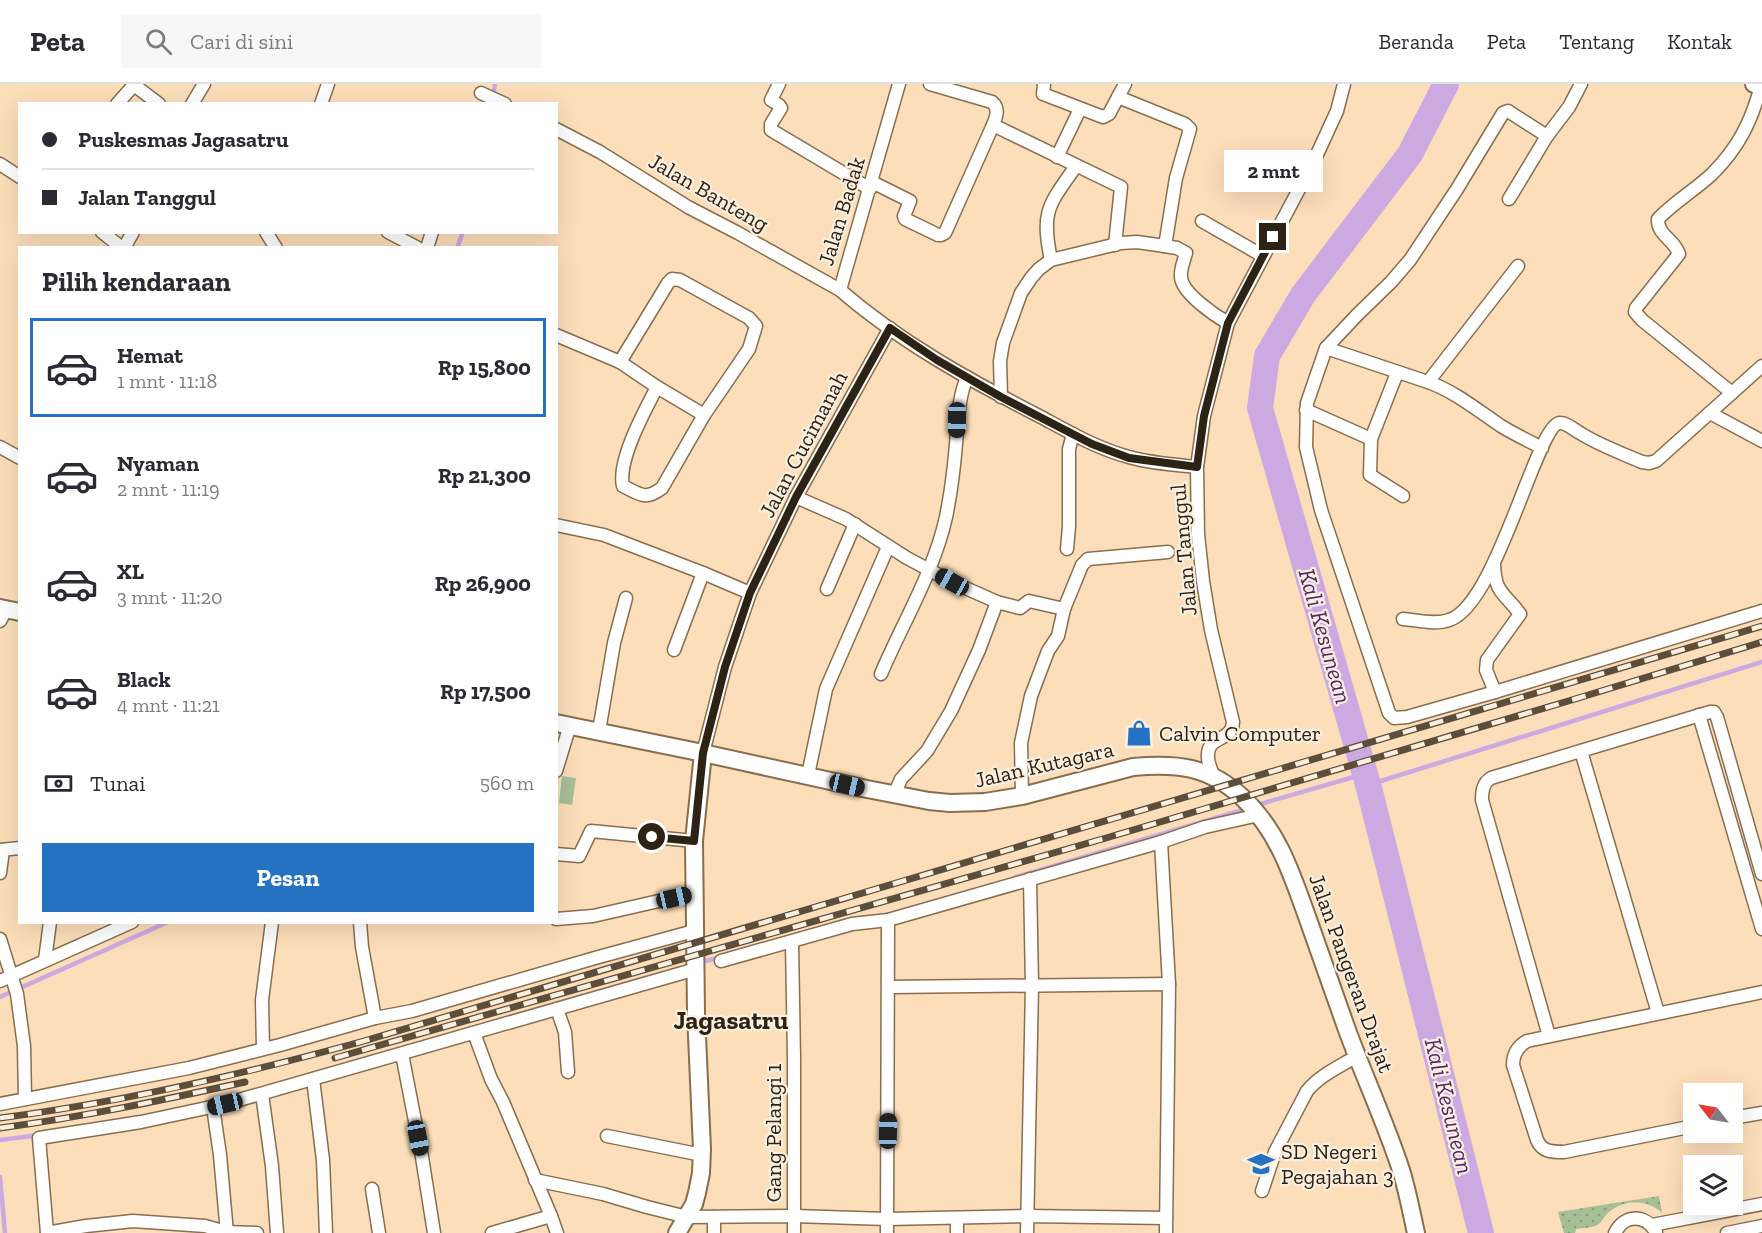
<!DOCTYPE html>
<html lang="id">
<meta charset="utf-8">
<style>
:root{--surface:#fff;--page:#f7f7f7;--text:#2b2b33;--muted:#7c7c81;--line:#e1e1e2;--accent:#2672c2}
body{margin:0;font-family:"Zilla Slab",serif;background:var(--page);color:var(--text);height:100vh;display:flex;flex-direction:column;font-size:22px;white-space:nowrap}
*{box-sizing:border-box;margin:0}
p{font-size:20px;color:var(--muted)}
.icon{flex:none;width:33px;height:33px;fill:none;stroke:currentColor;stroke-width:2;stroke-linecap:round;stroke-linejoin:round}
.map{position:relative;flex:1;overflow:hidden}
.details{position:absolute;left:18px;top:162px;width:540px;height:678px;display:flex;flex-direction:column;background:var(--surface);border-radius:0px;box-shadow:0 6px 24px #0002}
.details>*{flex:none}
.top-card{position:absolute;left:18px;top:18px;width:540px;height:132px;border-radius:0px;box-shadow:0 6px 24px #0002;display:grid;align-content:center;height:132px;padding:0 24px;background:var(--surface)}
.needle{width:39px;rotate:301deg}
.fabs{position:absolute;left:1683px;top:999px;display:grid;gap:12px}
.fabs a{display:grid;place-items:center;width:60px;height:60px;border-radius:0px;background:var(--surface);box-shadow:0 6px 24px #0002;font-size:30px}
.end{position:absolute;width:27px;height:27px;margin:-14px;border:8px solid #2d2315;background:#fff;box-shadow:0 0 0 3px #fff}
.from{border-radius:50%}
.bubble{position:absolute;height:42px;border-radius:0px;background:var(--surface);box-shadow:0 6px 24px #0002;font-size:20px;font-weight:700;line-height:42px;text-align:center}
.car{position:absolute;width:18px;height:36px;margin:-18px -9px;border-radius:8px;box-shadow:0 0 4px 2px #0007;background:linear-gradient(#222 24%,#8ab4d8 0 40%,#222 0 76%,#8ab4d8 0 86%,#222 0)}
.top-card b{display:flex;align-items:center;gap:21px;height:57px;font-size:22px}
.top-card b+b{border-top:2px solid var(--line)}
.top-card i{width:15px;height:15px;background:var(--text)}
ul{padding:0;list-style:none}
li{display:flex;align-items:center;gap:18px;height:99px;margin:0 12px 9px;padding:0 12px;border:3px solid transparent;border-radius:0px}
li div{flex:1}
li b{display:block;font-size:22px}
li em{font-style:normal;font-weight:700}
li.on{border-color:var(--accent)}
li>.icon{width:54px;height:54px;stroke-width:1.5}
h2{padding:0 24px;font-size:27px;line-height:72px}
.pay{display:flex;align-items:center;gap:15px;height:66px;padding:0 24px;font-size:22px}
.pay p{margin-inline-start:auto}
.button{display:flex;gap:12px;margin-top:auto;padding:12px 24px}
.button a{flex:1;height:69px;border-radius:0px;background:var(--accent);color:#fff;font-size:24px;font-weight:700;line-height:69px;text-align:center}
header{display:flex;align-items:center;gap:36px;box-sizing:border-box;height:84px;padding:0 30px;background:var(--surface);border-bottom:2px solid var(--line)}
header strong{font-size:28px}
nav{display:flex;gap:33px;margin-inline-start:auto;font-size:21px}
.search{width:420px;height:54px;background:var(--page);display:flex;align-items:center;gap:15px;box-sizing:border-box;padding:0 21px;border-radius:0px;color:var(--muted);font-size:22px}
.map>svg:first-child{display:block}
.grass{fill:url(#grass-dots)}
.park{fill:#a6bf96}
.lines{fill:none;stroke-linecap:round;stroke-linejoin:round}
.stream{stroke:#cda9e1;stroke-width:4.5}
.river{stroke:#cda9e1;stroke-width:26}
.minor-casing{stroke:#886e4d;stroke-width:15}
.tertiary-casing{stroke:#886e4d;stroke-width:20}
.minor{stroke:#fff;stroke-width:12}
.tertiary{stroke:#fff;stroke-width:16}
.rail-casing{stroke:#5d4e3b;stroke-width:7}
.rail{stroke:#fbefe0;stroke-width:4.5;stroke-dasharray:14;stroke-linecap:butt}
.route{stroke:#2d2315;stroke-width:8}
.labels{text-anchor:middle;stroke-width:4.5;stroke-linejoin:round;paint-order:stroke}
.street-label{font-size:22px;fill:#2d2315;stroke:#fbefe0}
.poi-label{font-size:22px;fill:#2d2315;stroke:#fbefe0;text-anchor:start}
.water-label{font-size:24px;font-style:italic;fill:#54286a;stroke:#fbefe0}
.quarter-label{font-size:26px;font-weight:bold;fill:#2d2315;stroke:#fbefe0}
</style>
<header>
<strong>Peta</strong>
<div class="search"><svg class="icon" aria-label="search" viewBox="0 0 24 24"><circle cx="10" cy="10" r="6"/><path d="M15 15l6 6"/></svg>Cari di sini</div>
<nav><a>Beranda</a><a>Peta</a><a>Tentang</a><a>Kontak</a></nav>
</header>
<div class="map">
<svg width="1762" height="1149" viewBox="0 0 1762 1149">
<defs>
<pattern id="grass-dots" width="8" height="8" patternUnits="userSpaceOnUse" patternTransform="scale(1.5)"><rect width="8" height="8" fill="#a6bf96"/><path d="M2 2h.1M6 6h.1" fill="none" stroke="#889b79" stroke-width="1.8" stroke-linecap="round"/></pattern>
</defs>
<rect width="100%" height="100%" fill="#fcdeba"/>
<path class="grass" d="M 1659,1112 L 1662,1129 C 1647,1115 1625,1115 1609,1128 C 1605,1131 1603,1136 1600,1139 C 1595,1144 1583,1144 1576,1145 L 1575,1149 L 1564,1149 L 1558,1128 Z"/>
<path class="park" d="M 562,692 L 576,694 L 572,721 L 559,719 Z"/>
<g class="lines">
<g class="stream">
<path d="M 493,14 L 495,0"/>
<path d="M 457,164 L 463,148"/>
<path d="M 1368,701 L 1762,578"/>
<path d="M 1257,721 L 1364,690"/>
<path d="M 1016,793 L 1246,725"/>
<path d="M 706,877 L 721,873"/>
<path d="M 0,913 L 168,838"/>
<path d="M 0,1056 L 39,1051"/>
<path d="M 0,1093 L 5,1149"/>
</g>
<path class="river" d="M 1446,0 L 1410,70 L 1303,211 L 1267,272 L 1260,324 L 1369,704 L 1481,1149"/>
<g class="minor-casing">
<g id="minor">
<path d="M 779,0 L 771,16 L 779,21 L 781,24 L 771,40 L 771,46 L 870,105"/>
<path d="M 899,0 L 840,206 C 900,258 971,297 1041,333 C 1069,348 1098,365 1129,373 C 1149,379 1176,381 1197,383"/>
<path d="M 1044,0 L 1043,10 L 1103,33 L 1109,30 L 1125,0"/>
<path d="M 481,9 L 505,20"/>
<path d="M 1118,13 L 1185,40 L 1190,45 L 1176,94 L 1165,162"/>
<path d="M 117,20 L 134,1 L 159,20"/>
<path d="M 192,20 L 204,0"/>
<path d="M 321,20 L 328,0"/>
<path d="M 993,41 L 1121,103 L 1115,161"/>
<path d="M 556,45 L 600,68 L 688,123 L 738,149 L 840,206"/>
<path d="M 1547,52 L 1511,29 L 1508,27 L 1503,29 L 1457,105 L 1410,176 L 1391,198 L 1357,231 L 1326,264 L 1307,319 L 1306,363 L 1321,426 L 1389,629 L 1394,634 L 1407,633 L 1495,608 L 1762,527"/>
<path d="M 1057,73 L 1080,25"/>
<path d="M 0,80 L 20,93"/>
<path d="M 872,98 L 910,117 L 904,132 L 905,135 L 938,151 L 941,151 L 945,149 L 993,41 C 996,33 1000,25 992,18 L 930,0"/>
<path d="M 1509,115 L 1547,52 L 1569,23 L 1581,0"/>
<path d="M 1202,137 L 1263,172"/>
<path d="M 102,148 L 122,164"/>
<path d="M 266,148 L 276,164"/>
<path d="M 388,148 L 418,164"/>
<path d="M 124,164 L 133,148"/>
<path d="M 427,164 L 432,148"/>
<path d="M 1051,176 C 1041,127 1048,122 1076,82"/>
<path d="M 556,251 L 620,278 L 657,303 L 704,331"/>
<path d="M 1326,264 L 1428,298 L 1518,182"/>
<path d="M 620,278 L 668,199 L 672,195 L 680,196 L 749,234 L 756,242 L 749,265 L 704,331 L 662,404 C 645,417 640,410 623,402 C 617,377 645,326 657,303"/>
<path d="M 1428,298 C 1456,308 1477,326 1501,342 C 1514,350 1529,357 1542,364"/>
<path d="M 1732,309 L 1642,236 L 1635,228 L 1636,224 L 1679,170 C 1675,156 1657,151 1658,135 C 1674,118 1695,106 1712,90 C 1739,63 1751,38 1761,2"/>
<path d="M 1001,313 L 1000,277 L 1003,259 L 1021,209 L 1031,194 L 1039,185 L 1051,176 L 1121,159 L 1137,158 L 1158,161 L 1177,164 L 1186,169 C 1184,177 1180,185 1181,193 C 1182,209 1214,231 1228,239"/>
<path d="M 1306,326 L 1371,355 L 1397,289"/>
<path d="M 1710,329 L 1762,357"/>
<path d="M 1371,355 L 1370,391 L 1403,412"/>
<path d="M 0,363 L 20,374"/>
<path d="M 796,413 L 846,435 L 907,474 L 952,498 L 997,518 L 1020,524 L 1029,517 L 1064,525"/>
<path d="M 556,441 L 604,451 L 703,489 L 750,509"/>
<path d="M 1067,465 L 1069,442 L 1069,365 L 1073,350"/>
<path d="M 1494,480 C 1495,510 1504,508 1520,530 L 1487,576 L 1486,586 L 1495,608"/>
<path d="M 827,505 L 855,440"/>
<path d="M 1403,535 C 1417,536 1435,541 1449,536 C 1496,522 1536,344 1559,339 C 1566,338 1574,346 1580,349 C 1599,361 1621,369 1642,378 L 1649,379 L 1656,377 L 1762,282"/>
<path d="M 0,537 L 6,526"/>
<path d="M 674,566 L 703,489"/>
<path d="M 881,590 C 903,538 934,488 946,433 C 951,409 954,384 956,360 C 958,337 958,315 967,293"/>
<path d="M 1699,631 L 1762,845"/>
<path d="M 599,647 L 614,559 L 626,514"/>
<path d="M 1581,667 L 1658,929"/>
<path d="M 703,669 L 725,583 L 750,509 L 796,413 L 890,244"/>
<path d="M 556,687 L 570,641"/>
<path d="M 808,691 L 826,605 L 888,463"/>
<path d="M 1213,692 C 1212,687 1208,679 1208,674 C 1206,650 1232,659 1233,638 L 1211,546 L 1203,497 L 1198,450 L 1197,383 L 1204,332 L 1228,239 L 1314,77 L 1337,27 L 1344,0"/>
<path d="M 894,711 L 901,695 L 927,667 L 951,627 L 979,566 L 997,518"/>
<path d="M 1022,712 L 1021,659 L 1031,612 L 1048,567 L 1058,552 L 1064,525 L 1082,481 L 1088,475 L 1168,468"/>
<path d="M 1161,758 L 1169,900 L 1166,1149"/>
<path d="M 0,766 L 20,764"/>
<path d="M 556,770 L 579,772 L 591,747 L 694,757"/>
<path d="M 0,789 L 3,766"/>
<path d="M 556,835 L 593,832 L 694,809"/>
<path d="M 360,838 L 362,863 L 375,934"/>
<path d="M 0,855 L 17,910 L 24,962 L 25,1015"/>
<path d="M 792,858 L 794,975 L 794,1149"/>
<path d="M 45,876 L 50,838"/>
<path d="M 721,877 L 852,840 L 888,836 L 1161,758 L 1205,743 L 1259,731"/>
<path d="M 0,897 L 132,838"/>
<path d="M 889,903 L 1169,900"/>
<path d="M 557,925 L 565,948 L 568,988"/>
<path d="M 474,949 L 491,995 L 503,1018 L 551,1132 L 557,1149"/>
<path d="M 1549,952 L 1482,716 C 1482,707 1483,699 1491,694 L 1710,628 L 1714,628 L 1717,633 L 1762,790"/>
<path d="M 263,965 L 262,916 L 272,838"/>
<path d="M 402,970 L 422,1073 L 434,1149"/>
<path d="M 313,995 L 323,1076 L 326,1149"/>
<path d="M 262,1010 L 272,1082 L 277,1149"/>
<path d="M 0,1020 L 189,984 L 280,961 L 375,934 L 412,927 L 595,874 L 694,847"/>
<path d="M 213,1023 L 220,1071 L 227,1149"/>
<path d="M 1732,1034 L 1762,1029"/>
<path d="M 1694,1042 L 1564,1068 C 1552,1068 1542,1068 1537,1056 L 1513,981 C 1513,970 1518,962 1527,957 L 1762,908"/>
<path d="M 607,1052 L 702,1071"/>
<path d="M 535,1096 L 603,1110 L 647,1123 L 687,1133 L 794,1132 L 887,1135 L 1027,1132 L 1166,1134"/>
<path d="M 372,1105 L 379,1149"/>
<path d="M 1262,1107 L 1275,1068 L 1307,1007 C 1320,991 1339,983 1357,972"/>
<path d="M 1652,1141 L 1762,1120"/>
<path d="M 47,1149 L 39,1054 L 141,1038 L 225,1020 L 696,885"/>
<path d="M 47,1149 L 86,1142 L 133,1137 L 205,1142 L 226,1148 L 257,1149"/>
<path d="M 492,1149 L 551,1132"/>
<path d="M 714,1149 L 714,1133"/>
<path d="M 887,1149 L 888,836"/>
<path d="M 957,1149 L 957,1134"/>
<path d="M 1027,1149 L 1032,902 L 1030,795"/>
<path d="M 1615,1149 C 1624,1130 1645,1130 1656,1148"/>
<path d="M 1727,1149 L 1762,1142"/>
</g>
</g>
<g class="tertiary-casing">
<g id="tertiary">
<path d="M 1754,0 L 1762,2"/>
<path d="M 0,524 L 20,528"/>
<path d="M 556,639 L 703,669 L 867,705 L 929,717 L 950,719 L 985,718 L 1022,712 L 1133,683 C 1177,679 1209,682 1243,714 C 1280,749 1293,794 1310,841 C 1322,875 1334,909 1346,943 C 1363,990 1384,1035 1400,1083 C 1407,1104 1411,1127 1416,1149"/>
<path d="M 677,1149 L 694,1120 L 697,1109 L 701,1089 L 702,1065 L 696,929 L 694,757 L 703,669"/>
</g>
</g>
<use href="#minor" class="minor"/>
<use href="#tertiary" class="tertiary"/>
<g class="rail-casing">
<g id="rail">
<path d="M 335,974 L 1106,754 L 1575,615 L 1762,558"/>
<path d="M 0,1034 C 124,1018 244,990 364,957 L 1762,542"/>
<path d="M 0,1044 C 83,1033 163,1016 245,998"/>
</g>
</g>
<use href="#rail" class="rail"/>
</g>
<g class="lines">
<path class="route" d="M 652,753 L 694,757 L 703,669 L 725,583 L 750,509 L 796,413 L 890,244 L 937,276 L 1001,313 L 1092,360 L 1129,374 L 1197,383 L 1204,332 L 1228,239 L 1273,153"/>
</g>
<defs>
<g id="shop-bare" transform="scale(2.07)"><path d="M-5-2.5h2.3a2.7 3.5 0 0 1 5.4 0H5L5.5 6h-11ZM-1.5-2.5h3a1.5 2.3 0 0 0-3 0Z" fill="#2672c2" stroke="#fbefe0" stroke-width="2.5" paint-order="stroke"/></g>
<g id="school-bare" transform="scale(2.07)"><path d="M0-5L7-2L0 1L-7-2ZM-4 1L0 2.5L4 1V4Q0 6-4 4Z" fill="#2672c2" stroke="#fbefe0" stroke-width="2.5" paint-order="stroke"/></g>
</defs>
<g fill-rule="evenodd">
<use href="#shop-bare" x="1139" y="649"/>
<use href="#school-bare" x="1261" y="1080"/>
</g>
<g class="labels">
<g class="street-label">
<text transform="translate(709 108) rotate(30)" y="8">Jalan Banteng</text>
<text transform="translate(841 127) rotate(-73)" y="8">Jalan Badak</text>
<text transform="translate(803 360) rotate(-62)" y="8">Jalan Cucimanah</text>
<text transform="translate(1183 466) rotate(-95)" y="8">Jalan Tanggul</text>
<text transform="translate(1044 680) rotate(-13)" y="8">Jalan Kutagara</text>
<text transform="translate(1352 889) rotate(70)" y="8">Jalan Pangeran Drajat</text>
<text transform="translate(773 1049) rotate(-90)" y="8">Gang Pelangi 1</text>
</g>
<g class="poi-label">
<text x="1159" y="657">Calvin Computer</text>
<text x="1281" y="1075">SD Negeri<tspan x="1281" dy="25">Pegajahan 3</tspan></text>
</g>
<g class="water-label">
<text transform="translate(1325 552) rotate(74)" y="8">Kali Kesunean</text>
<text transform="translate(1449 1022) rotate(76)" y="8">Kali Kesunean</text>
</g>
<g class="quarter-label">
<text x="731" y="945">Jagasatru</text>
</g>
</g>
</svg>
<div class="fabs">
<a><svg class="needle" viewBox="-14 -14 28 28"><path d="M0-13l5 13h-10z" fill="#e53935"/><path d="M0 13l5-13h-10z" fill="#7c7c81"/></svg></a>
<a><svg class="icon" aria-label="layers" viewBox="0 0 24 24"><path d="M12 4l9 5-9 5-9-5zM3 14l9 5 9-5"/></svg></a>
</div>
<i class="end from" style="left:652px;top:753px"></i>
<i class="end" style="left:1273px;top:153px"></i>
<div class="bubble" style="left:1224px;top:66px;width:99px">2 mnt</div>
<i class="car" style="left:957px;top:336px;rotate:181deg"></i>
<i class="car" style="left:952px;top:498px;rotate:299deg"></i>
<i class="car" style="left:847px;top:701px;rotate:103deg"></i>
<i class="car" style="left:674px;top:814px;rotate:77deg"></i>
<i class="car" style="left:225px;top:1020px;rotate:257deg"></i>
<i class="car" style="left:888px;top:1047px;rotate:1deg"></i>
<i class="car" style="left:418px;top:1054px;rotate:169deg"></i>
<div class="top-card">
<b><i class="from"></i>Puskesmas Jagasatru</b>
<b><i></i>Jalan Tanggul</b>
</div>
<section class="details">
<h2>Pilih kendaraan</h2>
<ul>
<li class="on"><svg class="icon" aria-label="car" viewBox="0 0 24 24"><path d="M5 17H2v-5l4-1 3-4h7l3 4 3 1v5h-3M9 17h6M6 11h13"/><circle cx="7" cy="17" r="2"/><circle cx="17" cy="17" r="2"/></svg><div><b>Hemat</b><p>1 mnt · 11:18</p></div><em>Rp 15,800</em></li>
<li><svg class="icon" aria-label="car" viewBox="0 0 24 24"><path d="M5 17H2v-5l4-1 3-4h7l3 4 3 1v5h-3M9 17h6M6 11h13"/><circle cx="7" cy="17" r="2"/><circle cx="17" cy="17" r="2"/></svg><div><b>Nyaman</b><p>2 mnt · 11:19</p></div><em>Rp 21,300</em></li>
<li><svg class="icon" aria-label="car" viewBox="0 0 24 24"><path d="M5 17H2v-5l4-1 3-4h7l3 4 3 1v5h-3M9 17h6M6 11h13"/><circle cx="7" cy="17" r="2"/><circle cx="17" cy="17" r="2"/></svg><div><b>XL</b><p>3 mnt · 11:20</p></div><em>Rp 26,900</em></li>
<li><svg class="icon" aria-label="car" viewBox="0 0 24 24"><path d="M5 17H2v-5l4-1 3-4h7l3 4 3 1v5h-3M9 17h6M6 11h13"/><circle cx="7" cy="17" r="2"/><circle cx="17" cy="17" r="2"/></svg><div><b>Black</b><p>4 mnt · 11:21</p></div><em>Rp 17,500</em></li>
</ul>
<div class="pay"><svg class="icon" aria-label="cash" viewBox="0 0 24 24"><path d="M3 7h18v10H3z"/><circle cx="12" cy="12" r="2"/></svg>Tunai<p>560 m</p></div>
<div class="button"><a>Pesan</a></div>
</section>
</div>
